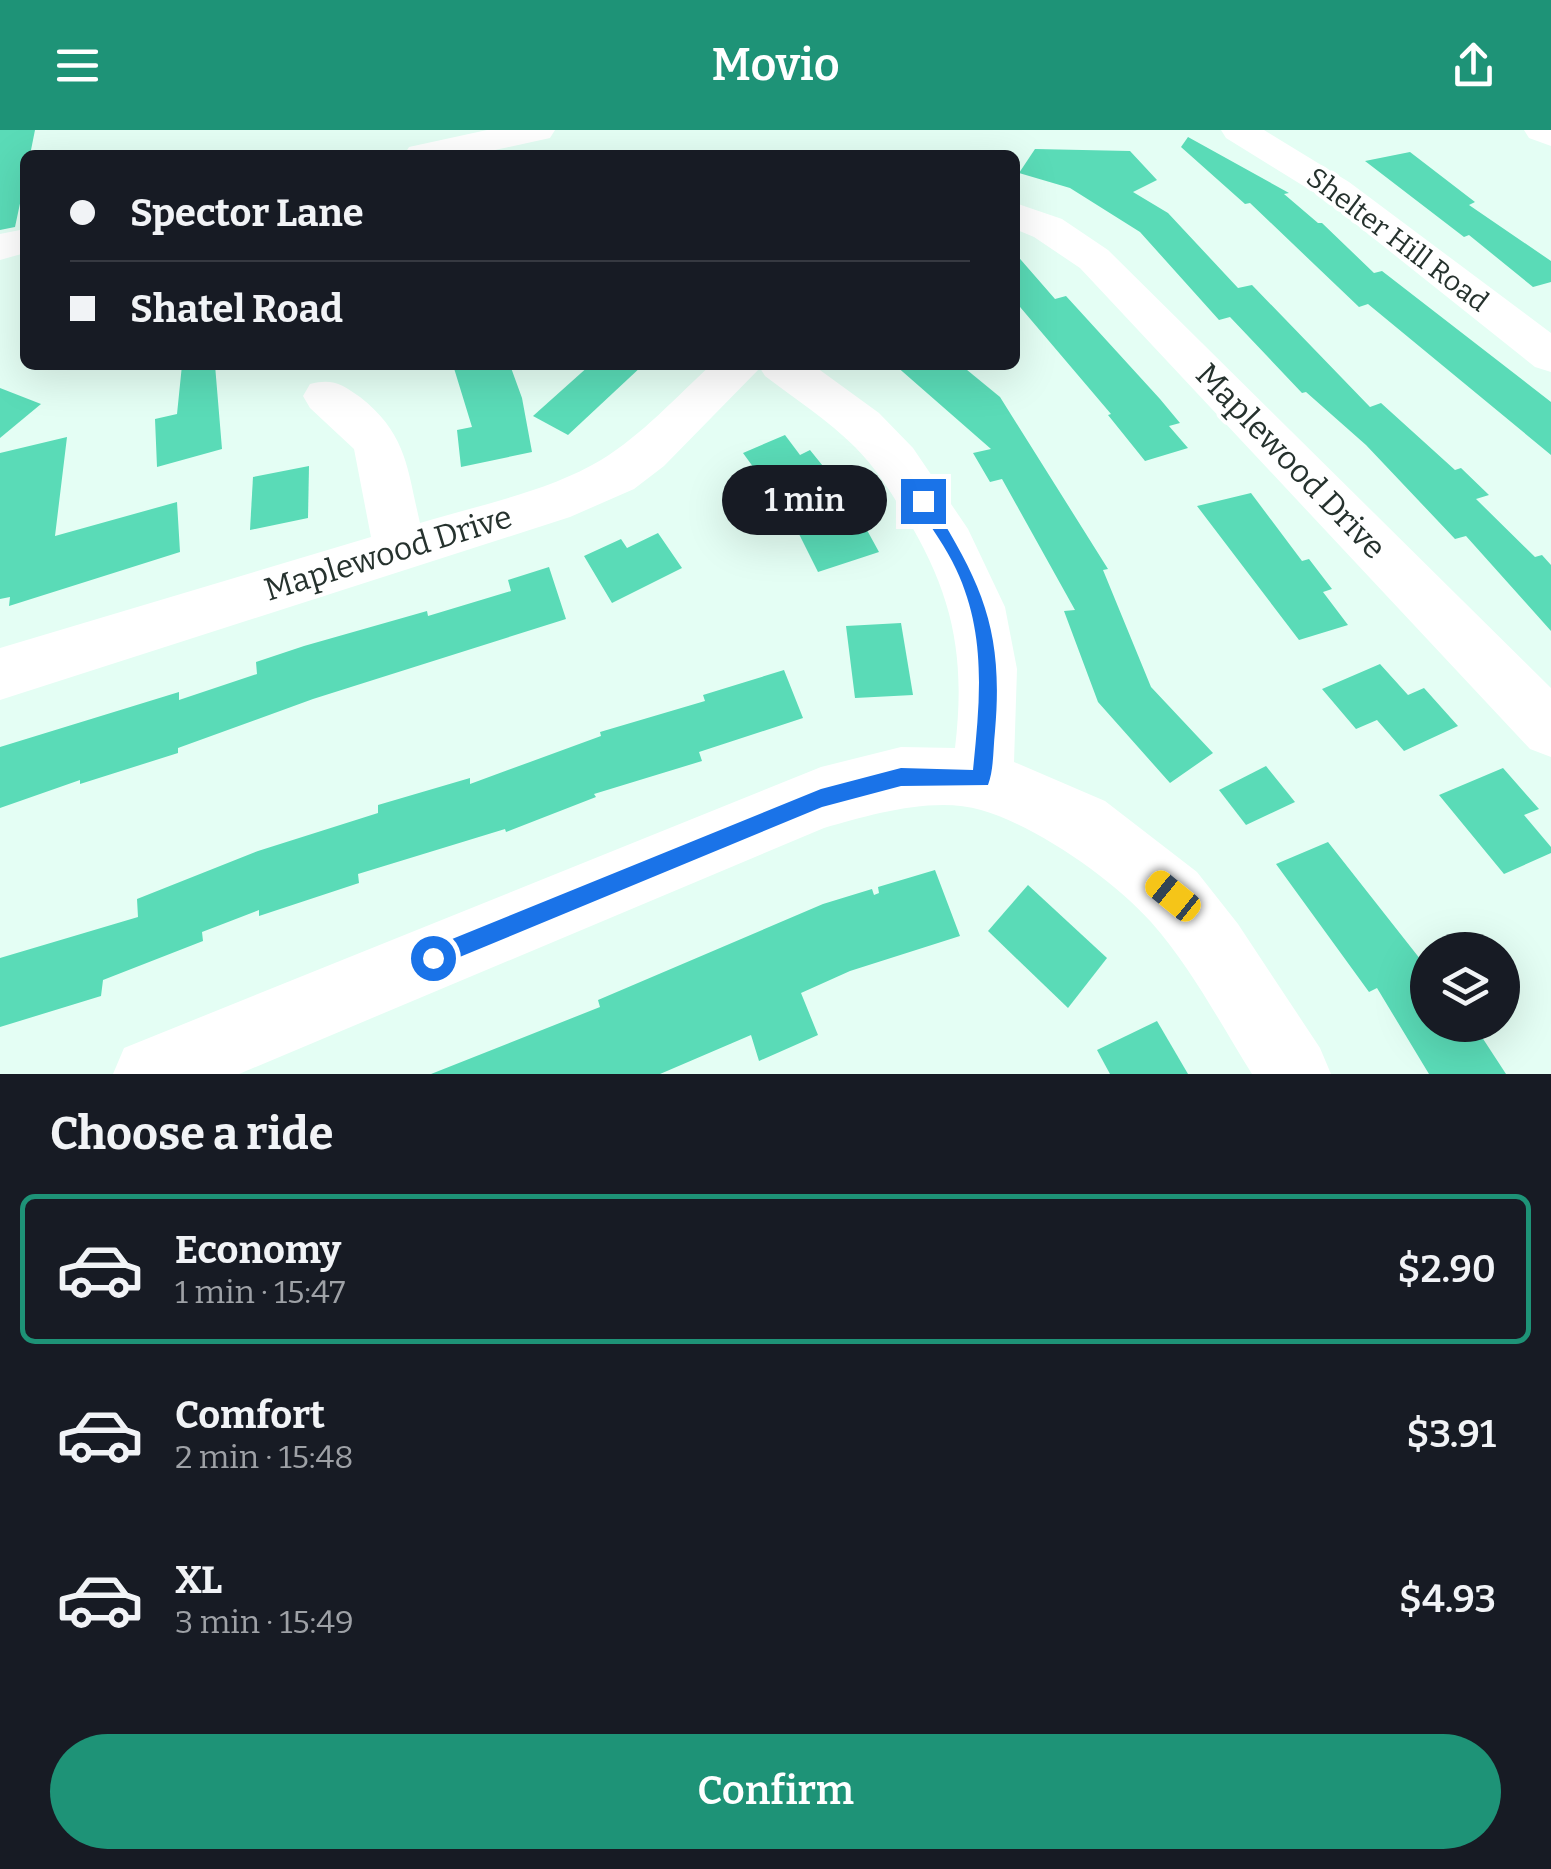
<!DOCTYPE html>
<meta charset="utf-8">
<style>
:root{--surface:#171b24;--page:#20242c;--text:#f1f3f6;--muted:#9ea1a6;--line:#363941;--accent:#1e9377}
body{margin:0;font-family:Bitter,serif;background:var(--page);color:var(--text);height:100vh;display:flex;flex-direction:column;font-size:38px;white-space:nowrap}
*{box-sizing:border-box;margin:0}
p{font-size:32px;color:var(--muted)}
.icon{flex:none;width:55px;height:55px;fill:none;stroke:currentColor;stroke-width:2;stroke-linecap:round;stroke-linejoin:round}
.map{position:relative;height:944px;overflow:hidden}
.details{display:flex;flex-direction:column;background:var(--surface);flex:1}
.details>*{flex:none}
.guide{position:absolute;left:20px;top:20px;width:1000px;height:220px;border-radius:15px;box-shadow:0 10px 40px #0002;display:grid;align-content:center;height:220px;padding:0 50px;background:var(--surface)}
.controls{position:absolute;left:1410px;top:802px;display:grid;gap:20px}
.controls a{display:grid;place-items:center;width:110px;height:110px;border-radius:50%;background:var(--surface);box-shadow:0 10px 40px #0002;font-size:50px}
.end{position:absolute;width:45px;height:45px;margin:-22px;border:12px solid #1a73e8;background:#fff;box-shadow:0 0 0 5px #fff}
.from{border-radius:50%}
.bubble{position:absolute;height:70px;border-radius:35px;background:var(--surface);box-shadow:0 10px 40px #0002;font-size:32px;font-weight:600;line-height:70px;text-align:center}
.car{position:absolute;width:30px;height:60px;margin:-30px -15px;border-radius:12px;box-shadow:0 0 8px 2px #0007;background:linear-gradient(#f5c518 24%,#345 0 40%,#f5c518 0 76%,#345 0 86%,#f5c518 0)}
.guide b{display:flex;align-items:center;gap:35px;height:95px;font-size:38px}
.guide b+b{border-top:2px solid var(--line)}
.guide i{width:25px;height:25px;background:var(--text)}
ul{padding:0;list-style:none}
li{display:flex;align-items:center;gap:30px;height:150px;margin:0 20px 15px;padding:0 30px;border:5px solid transparent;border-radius:15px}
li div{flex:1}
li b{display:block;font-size:38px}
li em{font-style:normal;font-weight:600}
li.current{border-color:var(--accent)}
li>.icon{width:90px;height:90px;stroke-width:1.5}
h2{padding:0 50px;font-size:45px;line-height:120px}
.button{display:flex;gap:20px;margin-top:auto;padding:20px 50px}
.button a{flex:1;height:115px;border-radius:60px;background:var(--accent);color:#fff;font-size:40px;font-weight:600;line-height:115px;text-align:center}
header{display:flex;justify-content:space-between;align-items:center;height:130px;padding:0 50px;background:var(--accent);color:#fff;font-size:45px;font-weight:600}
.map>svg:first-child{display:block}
.building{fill:#5adbb7}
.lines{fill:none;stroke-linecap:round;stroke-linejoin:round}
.minor{fill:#fff;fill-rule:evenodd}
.route{fill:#1a73e8}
.labels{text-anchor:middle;stroke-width:8;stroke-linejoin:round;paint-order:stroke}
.far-street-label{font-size:28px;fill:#26322e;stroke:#fff}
.street-label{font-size:32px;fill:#26322e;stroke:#fff}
</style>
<header><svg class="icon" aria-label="menu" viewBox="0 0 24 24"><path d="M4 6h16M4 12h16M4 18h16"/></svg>Movio<svg class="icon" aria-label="share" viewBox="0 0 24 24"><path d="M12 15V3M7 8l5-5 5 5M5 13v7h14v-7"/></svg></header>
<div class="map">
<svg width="1551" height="944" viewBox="0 0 1551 944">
<rect width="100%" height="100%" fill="#e4fef4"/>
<g class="building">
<path d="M 0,0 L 35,0 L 30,25 L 25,25 L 25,50 L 15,97 L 0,100 Z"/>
<path d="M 1188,7 L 1289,63 L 1284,64 L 1318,93 L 1322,93 L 1374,143 L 1382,141 L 1551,272 L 1551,325 L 1368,174 L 1359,177 L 1250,73 L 1245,74 L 1181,17 Z"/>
<path d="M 1035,19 L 1130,21 L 1157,50 L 1133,62 L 1168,83 L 1238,158 L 1252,155 L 1370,277 L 1381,273 L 1455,340 L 1461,338 L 1489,365 L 1476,369 L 1535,427 L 1542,425 L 1551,435 L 1551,501 L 1466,406 L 1455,409 L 1366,315 L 1306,262 L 1302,263 L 1230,187 L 1219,190 L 1140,102 L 1070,58 L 1019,43 Z"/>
<path d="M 1410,22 L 1475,72 L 1469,75 L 1551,131 L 1551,152 L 1533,157 L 1469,105 L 1464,107 L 1365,31 Z"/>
<path d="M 1015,123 L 1055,169 L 1066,166 L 1160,269 L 1180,293 L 1169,296 L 1188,318 L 1145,331 L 1108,285 L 1111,284 L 1015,171 Z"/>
<path d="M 182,235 L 215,235 L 222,319 L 157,337 L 155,289 L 177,284 Z"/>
<path d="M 453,235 L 510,235 L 522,268 L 532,322 L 461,337 L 457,300 L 472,297 Z"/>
<path d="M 590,235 L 643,235 L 568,305 L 533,286 Z"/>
<path d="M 895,235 L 961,235 L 1000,267 L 1108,439 L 1103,440 L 1151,557 L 1213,623 L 1170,653 L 1098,572 L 1064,481 L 1075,480 L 1002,349 L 990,352 L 973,323 L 991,319 Z"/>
<path d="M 0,258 L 41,274 L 0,308 Z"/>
<path d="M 785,305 L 800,325 L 810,320 L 831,346 L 825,349 L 850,394 L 862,391 L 879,422 L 818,442 L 781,368 L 777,370 L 743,323 Z"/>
<path d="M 67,307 L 55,406 L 177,372 L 180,422 L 9,476 L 10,467 L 0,469 L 0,323 Z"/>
<path d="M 309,336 L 308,388 L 250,400 L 253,347 Z"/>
<path d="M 1251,363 L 1302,431 L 1309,429 L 1332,459 L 1323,462 L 1348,495 L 1299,510 L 1197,376 Z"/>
<path d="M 658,403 L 682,438 L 612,473 L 584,426 L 621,409 L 627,418 Z"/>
<path d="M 549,437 L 566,489 L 313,569 L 178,618 L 178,623 L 80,654 L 80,650 L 0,678 L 0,617 L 179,562 L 179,570 L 257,544 L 256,532 L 304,516 L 427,481 L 428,486 L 511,461 L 508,450 Z"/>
<path d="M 901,493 L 913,565 L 855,568 L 846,496 Z"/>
<path d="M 1380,534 L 1408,565 L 1424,558 L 1458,596 L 1404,621 L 1377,590 L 1356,599 L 1322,559 Z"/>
<path d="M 784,540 L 803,588 L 699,622 L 702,631 L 594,664 L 596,667 L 506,702 L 505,699 L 358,744 L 359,753 L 259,786 L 259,780 L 202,802 L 203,811 L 103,850 L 101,866 L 0,897 L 0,828 L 138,787 L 137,769 L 258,721 L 378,683 L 378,675 L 470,648 L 470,654 L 601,606 L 600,602 L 705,571 L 703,565 Z"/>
<path d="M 1266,636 L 1295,672 L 1246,695 L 1219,660 Z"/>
<path d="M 1503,638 L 1539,679 L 1524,685 L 1551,717 L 1551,723 L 1504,744 L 1439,665 Z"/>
<path d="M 1328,712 L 1428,839 L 1428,895 L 1474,895 L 1506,944 L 1429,944 L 1377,858 L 1369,862 L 1276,734 Z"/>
<path d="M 935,740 L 960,806 L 850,841 L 801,863 L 818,905 L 759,931 L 751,905 L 660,944 L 431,944 L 600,877 L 598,870 L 823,774 L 872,759 L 874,765 L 879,763 L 878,757 Z"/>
<path d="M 1028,755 L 1107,828 L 1068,878 L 988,801 Z"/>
<path d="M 1157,891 L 1188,944 L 1110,944 L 1097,920 Z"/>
</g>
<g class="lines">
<g class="minor">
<path d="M 487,0 L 555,0 L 550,8 L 472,25 L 404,25 L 409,17 Z"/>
<path d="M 1221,0 L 1264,0 L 1349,52 L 1551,203 L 1551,242 L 1535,237 L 1323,68 L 1226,8 Z"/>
<path d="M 1524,0 L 1551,0 L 1551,16 L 1529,8 Z"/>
<path d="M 1015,73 L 1062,89 L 1108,120 L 1551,558 L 1551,627 L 1530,619 L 1080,138 L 1034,107 L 1015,99 Z"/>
<path d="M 25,99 L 25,123 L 0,130 L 0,104 Z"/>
<path d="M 711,235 L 813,235 L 879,283 L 913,318 L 968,399 L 1005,477 L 1017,539 L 1014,632 L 1105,671 L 1197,742 L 1238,794 L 1320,918 L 1331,944 L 1252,944 C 1220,893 1191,837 1151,792 C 1114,750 1035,695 981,680 C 934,666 869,685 824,698 L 239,944 L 113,944 L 124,918 L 821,637 L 901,617 L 955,618 C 966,526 953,464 905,385 C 890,361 875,337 855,317 C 828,290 795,269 765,246 L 760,238 L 664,336 L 634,359 L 570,387 L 0,570 L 0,518 L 371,407 L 354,319 L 310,278 L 303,266 L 310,254 C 332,248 342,254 360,267 C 407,304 407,338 420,393 C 479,375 547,362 601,330 C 642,305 676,267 711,235 Z"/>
</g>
</g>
<path class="route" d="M 923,365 L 928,367 C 981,452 1004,498 995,601 C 993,619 994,639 988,655 L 901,656 L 822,677 L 433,838 L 425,835 L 422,828 L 425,820 L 821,659 L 901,638 L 973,640 C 980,570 987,505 956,439 C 945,415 928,394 915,371 Z"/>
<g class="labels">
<g class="far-street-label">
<text transform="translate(1398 109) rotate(37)" y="10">Shelter Hill Road</text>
</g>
<g class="street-label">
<text transform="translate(1291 331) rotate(46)" y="11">Maplewood Drive</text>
<text transform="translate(388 423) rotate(-17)" y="11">Maplewood Drive</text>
</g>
</g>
</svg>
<div class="controls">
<a><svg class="icon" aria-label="layers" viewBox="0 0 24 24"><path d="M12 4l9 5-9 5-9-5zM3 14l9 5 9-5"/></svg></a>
</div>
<i class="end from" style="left:433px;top:828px"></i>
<i class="end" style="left:923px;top:371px"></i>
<div class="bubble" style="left:722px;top:335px;width:165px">1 min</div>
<i class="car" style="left:1173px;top:766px;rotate:309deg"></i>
<div class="guide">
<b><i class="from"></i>Spector Lane</b>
<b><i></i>Shatel Road</b>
</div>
</div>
<section class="details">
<h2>Choose a ride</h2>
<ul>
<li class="current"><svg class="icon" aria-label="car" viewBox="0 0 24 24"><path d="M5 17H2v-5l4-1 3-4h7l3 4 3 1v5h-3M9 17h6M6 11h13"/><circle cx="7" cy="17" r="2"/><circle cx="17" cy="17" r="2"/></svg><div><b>Economy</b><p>1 min · 15:47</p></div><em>$2.90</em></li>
<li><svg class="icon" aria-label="car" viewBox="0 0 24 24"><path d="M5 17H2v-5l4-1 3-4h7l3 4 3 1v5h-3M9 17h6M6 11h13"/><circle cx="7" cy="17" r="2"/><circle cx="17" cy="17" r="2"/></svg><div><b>Comfort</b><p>2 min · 15:48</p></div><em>$3.91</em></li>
<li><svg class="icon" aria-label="car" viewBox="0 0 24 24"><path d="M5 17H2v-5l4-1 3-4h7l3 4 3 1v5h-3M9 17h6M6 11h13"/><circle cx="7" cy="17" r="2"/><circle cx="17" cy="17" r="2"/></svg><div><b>XL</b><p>3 min · 15:49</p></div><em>$4.93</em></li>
</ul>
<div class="button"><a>Confirm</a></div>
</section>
